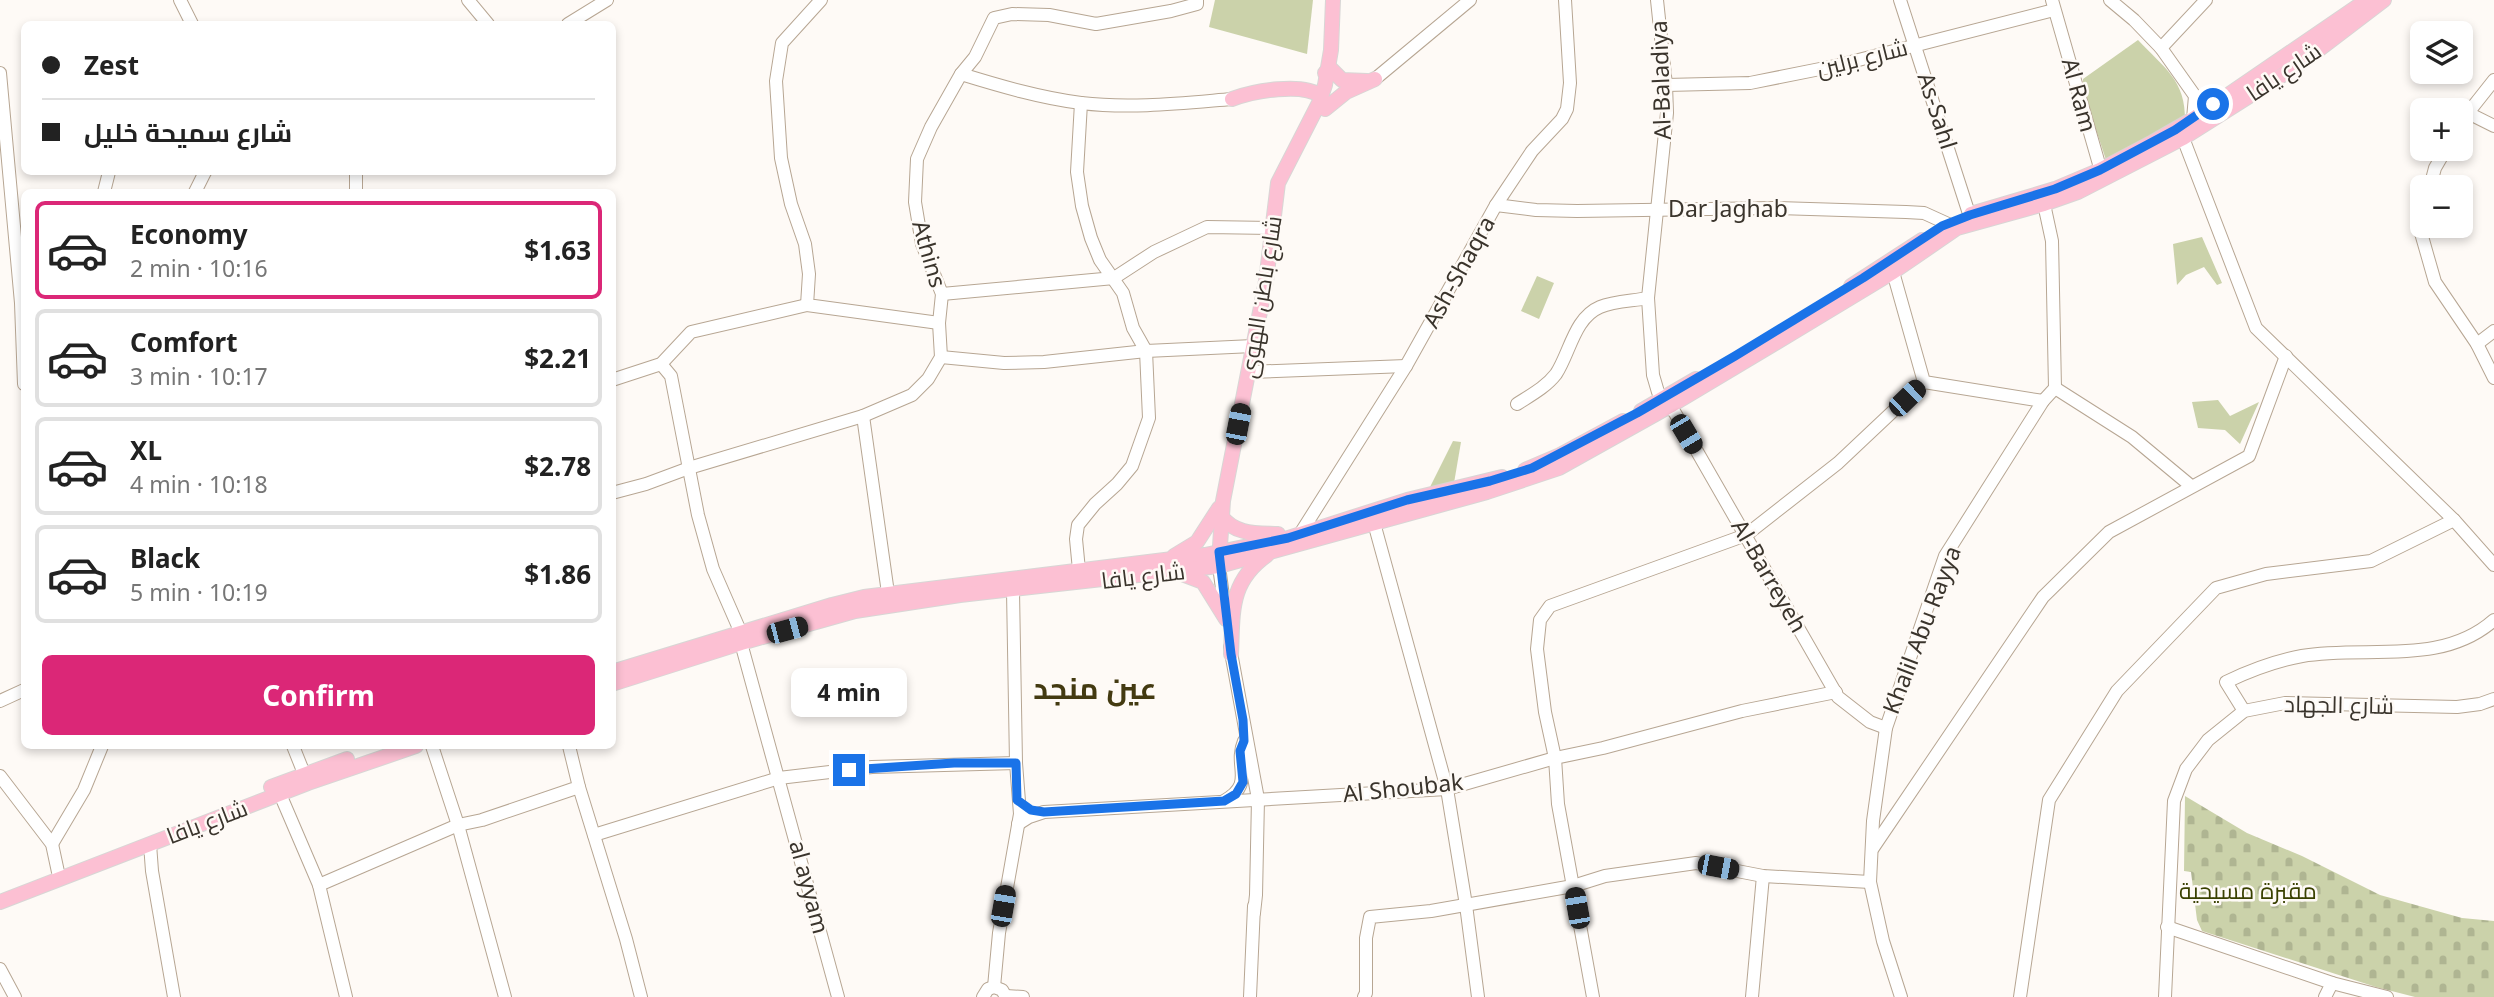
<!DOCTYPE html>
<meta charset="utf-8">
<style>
:root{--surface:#fff;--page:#f6f6f6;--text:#222;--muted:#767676;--line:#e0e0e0;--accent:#db2777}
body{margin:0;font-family:"Noto Sans",Cairo,sans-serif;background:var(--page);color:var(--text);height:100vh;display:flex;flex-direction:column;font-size:26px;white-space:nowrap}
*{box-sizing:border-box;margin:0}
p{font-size:23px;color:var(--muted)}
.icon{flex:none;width:38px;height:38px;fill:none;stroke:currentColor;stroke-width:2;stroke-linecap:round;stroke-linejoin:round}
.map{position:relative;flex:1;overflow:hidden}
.side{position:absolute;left:21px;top:189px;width:595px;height:560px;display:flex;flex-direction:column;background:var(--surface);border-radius:10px;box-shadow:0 4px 10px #0003}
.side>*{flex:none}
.banner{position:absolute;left:21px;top:21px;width:595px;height:154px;border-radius:10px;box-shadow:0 4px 10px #0003;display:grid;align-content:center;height:154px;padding:0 21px;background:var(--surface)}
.fabs{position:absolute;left:2410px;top:21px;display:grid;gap:14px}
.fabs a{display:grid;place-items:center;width:63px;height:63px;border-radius:10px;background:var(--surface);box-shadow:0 4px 10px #0003;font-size:35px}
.end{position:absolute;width:32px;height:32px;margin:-16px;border:9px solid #1a73e8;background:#fff;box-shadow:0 0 0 4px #fff}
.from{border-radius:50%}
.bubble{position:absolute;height:49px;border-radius:10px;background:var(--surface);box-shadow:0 4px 10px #0003;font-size:23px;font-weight:700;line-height:49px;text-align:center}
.car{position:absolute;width:21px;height:42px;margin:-21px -10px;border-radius:9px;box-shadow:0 0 5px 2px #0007;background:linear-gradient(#222 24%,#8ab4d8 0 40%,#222 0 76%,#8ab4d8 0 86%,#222 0)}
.banner b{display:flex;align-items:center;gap:24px;height:66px;font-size:26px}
.banner b+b{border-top:2px solid var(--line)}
.banner i{width:18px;height:18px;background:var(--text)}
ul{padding:12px 0 0;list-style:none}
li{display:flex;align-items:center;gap:21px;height:98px;margin:0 14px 10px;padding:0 7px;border:4px solid var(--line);border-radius:10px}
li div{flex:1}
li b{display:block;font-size:26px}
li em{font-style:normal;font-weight:700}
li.current{border-color:var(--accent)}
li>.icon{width:63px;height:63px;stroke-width:1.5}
.cta{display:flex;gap:14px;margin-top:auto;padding:14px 21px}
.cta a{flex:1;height:80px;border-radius:10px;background:var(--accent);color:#fff;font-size:28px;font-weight:700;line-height:80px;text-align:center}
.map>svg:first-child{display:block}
.green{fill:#cbd2aa}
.cemetery{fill:url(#cemetery-stones)}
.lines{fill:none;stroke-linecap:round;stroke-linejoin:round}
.minor-casing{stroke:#b7a693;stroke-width:14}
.major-casing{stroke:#d8d6d5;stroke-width:16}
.minor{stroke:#fff;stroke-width:12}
.major{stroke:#fcc0d3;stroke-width:14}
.route{stroke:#1a73e8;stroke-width:9}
.labels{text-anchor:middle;stroke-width:5;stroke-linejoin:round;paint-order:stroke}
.street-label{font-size:23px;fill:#3a342c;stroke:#fefaf6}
.park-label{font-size:23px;fill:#3a4101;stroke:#fefaf6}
.district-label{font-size:30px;font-weight:bold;fill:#433a11;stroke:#fefaf6}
</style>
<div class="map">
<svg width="2494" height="997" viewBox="0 0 2494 997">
<defs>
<pattern id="cemetery-stones" width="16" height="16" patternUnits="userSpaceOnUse" patternTransform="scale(1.75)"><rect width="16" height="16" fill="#cbd2aa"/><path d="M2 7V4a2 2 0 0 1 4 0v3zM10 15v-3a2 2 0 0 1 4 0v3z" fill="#afb592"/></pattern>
</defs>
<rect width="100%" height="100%" fill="#fefaf6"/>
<g class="green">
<path d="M 1215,0 L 1313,0 L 1307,54 L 1209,27 Z"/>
<path d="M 2138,40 C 2164,68 2186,80 2185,121 L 2107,163 L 2083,90 L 2083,79 Z"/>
<path d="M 2202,237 L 2222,283 L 2217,285 L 2204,267 L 2186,275 L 2177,285 L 2173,244 Z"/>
<path d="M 1537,276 L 1554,283 L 1539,319 L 1521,311 Z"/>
<path d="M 2218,400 L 2230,416 L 2259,402 L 2240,444 L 2225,430 L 2198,428 L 2192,402 Z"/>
<path d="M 1453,441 L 1461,442 L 1454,483 L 1430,487 Z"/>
</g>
<path class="cemetery" d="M 2185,796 L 2247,833 L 2302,856 L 2380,895 L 2462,918 L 2494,921 L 2494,997 L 2415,997 L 2376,987 L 2202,931 L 2197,920 L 2191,872 L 2184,871 Z"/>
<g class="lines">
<g class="minor-casing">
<g id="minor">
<path d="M 180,0 L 192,24"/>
<path d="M 468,0 L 488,24"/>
<path d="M 821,0 L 782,43 L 776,81 L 781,158 L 791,204 L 805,244 L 809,274 L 807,305 L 939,323"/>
<path d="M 1657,0 L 1666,85 L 1667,113 L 1648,298 L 1653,375 L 1658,392 L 1675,413 L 1838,697 L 1870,722 L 1886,728"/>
<path d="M 1900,0 L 1972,223"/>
<path d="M 2052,0 L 2103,178"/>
<path d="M 2110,0 L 2134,20 L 2161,48 L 2195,96 L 2193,119 L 2183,138 L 2256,328 L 2454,520 L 2494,565"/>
<path d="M 568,24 L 607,0"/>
<path d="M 2161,48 L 2206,0"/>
<path d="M 0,73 L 21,303 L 24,384"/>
<path d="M 961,74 C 1000,86 1041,98 1081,103 C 1131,109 1183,103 1232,99"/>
<path d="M 1375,79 L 1470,0"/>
<path d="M 1666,85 L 1750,83 L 1835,66 L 2054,10"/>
<path d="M 2468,113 L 2494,126"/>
<path d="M 2460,123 L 2494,80"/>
<path d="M 356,172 L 356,192"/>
<path d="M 2430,187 L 2435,168 L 2446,149"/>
<path d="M 104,192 L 109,172"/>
<path d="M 195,192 L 205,172"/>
<path d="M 1496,205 L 1536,210 L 1577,211 L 1774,208 L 1906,212 L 1924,213 L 1957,228"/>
<path d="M 2422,226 L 2421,233 L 2435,282 L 2477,344 L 2494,378"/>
<path d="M 1893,272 L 1924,382 L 2043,401"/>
<path d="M 942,294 L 1114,278 L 1154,252 L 1207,227 L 1272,228"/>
<path d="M 2477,344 L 2494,331"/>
<path d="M 941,357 L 1004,363 L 1044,362 L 1146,351 L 1253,346"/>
<path d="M 661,364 L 671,376 L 698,515 L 713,569 L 741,633"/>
<path d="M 1249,372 L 1406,366"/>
<path d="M 612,380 L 661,364 L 691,332 L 807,305"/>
<path d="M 2055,388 L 2132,437 L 2191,486"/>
<path d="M 1517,404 C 1531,395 1546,387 1556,374 C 1570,353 1574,318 1600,307 C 1614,301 1633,301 1648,298"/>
<path d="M 863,416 L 888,593"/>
<path d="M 612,493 L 646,484 L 689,468 L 863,416 L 912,395 L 928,379 L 941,357 L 939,323 L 942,294 L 922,244 L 915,202 L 917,159 L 931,127 L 961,74 L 975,57 L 994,18 L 1012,14 L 1049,15 L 1096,24 L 1171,11 L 1197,4 L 1197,0"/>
<path d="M 1374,523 L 1447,789 L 1466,905 L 1478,997"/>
<path d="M 1300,534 L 1406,366 L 1496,205 L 1532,151 L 1562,119 L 1567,109 L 1570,83 L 1565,0"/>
<path d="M 1219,566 L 1226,619"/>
<path d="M 1079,570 L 1076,539 L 1078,525 L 1095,504 L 1117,484 L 1132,466 L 1149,418 L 1146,351 L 1133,328 L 1123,293 L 1100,260 L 1091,238 L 1082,206 L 1077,172 L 1081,103"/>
<path d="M 741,643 L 838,997"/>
<path d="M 1230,647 L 1258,799 L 1256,895 L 1254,913"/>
<path d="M 0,701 L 24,690"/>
<path d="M 2244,711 L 2226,682 C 2251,670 2275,661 2302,656 C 2366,645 2441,667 2494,620"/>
<path d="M 293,746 L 307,781"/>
<path d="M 432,746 L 458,825 L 505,997"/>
<path d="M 0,776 L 52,844 L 58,872"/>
<path d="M 579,787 L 626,939 L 641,997"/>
<path d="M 280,794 L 319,885 L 346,997"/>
<path d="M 1224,801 C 1256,783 1233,767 1244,741"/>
<path d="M 1018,824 L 1029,817 L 1044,812 L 1447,789 L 1555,758 L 1603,748 L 1742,711 L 1836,692"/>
<path d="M 594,835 L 779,778 L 872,767 L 1016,763"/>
<path d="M 52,844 L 84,790 L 102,746"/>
<path d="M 150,844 L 152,871 L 174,997"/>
<path d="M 1873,848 L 2043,597 L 2109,532 L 2249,456 L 2286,356"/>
<path d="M 319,885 L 458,825 L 482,820 L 579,787 L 569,746"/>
<path d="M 2167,927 L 2332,983 L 2325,997"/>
<path d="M 0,969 L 15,997"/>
<path d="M 2332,983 L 2387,997"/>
<path d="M 994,987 L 999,933 L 1020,814 L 1016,763 L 1013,591"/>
<path d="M 1006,996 L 1023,997"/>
<path d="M 983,997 L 988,989 L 994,987 L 1002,990 L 1006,997"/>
<path d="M 1250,997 L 1254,906"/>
<path d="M 1364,997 L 1366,993 L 1366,938 L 1370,917 L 1431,911 L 1573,886 L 1605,876 L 1696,863 L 1763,876 L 1870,882"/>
<path d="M 1593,997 L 1558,804 L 1555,758 L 1545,712 L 1537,649 L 1540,620 L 1550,606 L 1746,535 L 1838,463 L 1924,382"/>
<path d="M 1752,997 L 1763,876"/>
<path d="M 1901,997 L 1883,941 L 1870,882 L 1873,821 L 1886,728 L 1945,556 L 2043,401 L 2055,388 L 2052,241 L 2044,204"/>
<path d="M 2020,997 L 2049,800 L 2117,691 L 2216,588 L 2266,574 L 2371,561 L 2454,520"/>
<path d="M 2165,997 L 2174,801 L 2186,769 L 2208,740 L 2244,711 L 2285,703 L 2457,707 L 2480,704 L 2494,699"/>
</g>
</g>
<g class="major-casing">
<g id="major">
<path d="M 1325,73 L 1330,68 L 1342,80 L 1367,81"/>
<path d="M 1232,99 C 1254,91 1302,82 1321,96 L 1325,109 L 1346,92 L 1375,79"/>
<path d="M 1971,214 L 2055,189 L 2100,170 L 2153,142 L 2193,119 L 2367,0"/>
<path d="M 1851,286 L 1922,240"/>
<path d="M 1641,411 L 1696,379"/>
<path d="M 1525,470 L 1560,455 L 1623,421"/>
<path d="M 1221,516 C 1235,535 1257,533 1278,534"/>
<path d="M 1174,556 L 1197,542 L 1219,508"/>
<path d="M 1219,561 L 1223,501 L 1266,281 L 1278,183 L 1319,103 L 1325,85 L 1331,50 L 1333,0"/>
<path d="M 1182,574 L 1203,582 L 1226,619"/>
<path d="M 1231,654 C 1233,612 1229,582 1267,555"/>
<path d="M 612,672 L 832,605 L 864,597 L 1205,555 L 1288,538 L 1407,500 L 1502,477"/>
<path d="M 612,684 L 741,643 L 855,611 L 960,595 L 1219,566 L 1487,492 L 1559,468 L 1670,406 L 1797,330 L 1893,272 L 1957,228 L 2044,204 L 2078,192 L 2183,138 L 2300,64 L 2384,0"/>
<path d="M 271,787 L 347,759"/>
<path d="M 0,902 L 308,783 L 416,746"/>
</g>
</g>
<use href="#minor" class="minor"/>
<use href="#major" class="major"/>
</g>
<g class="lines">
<path class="route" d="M 849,770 L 954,763 L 1016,763 L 1017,800 L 1031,810 L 1044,812 L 1224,801 L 1236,794 L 1243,782 L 1240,751 L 1244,741 L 1243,720 L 1231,654 L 1219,552 L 1288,538 L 1407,500 L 1490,481 L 1532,468 L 1637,413 L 1735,356 L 1863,278 L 1942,226 L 1970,215 L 2055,189 L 2100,170 L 2175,130 L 2213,104"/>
</g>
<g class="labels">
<g class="street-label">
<text transform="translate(1862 58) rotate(-14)" y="8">شارع برلين</text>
<text transform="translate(2284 72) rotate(-34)" y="8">شارع يافا</text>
<text transform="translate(1661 80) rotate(-92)" y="8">Al-Baladiya</text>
<text transform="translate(2079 95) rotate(75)" y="8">Al Ram</text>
<text transform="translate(1937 111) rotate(72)" y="8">As-Sahl</text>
<text x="1728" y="217">Dar Jaghab</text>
<text transform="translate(929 254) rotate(74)" y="8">Athins</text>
<text transform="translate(1459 272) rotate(-61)" y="8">Ash-Shaqra</text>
<text transform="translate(1261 297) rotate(-81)" y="8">شارع باطن الهوى</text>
<text transform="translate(1143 576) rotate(-7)" y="8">شارع يافا</text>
<text transform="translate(1769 576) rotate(60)" y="8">Al-Barreyeh</text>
<text transform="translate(1922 630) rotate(-69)" y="8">Khalil Abu Rayya</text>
<text transform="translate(2339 705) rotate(1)" y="8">شارع الجهاد</text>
<text transform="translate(1403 788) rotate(-6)" y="8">Al Shoubak</text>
<text transform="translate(207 822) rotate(-21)" y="8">شارع يافا</text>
<text transform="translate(809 887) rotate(75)" y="8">al ayyam</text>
</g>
<g class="park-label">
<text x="2248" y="899">مقبرة مسيحية</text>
</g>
<g class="district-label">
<text x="1095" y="699">عين منجد</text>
</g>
</g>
</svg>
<div class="fabs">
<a><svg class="icon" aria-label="layers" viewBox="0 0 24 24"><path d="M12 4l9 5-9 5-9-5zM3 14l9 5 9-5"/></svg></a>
<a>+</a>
<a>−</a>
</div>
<i class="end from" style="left:2213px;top:104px"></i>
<i class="end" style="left:849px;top:770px"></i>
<div class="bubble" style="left:791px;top:668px;width:116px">4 min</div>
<i class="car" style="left:1907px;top:398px;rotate:46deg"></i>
<i class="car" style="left:1238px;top:424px;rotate:11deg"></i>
<i class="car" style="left:1686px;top:434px;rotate:149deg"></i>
<i class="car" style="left:787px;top:630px;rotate:75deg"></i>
<i class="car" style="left:1718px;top:867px;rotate:101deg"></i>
<i class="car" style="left:1003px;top:906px;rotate:10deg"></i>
<i class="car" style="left:1577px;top:908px;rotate:350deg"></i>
<div class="banner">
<b><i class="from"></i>Zest</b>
<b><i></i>شارع سميحة خليل</b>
</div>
<section class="side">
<ul>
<li class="current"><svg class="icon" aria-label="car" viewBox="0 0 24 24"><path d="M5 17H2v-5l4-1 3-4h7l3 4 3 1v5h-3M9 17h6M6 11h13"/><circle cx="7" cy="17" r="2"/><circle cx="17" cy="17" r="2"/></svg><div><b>Economy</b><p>2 min · 10:16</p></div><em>$1.63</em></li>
<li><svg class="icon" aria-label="car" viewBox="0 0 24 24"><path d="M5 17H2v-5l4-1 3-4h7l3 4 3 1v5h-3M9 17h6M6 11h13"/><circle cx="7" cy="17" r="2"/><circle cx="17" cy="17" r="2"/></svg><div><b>Comfort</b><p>3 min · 10:17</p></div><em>$2.21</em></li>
<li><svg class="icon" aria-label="car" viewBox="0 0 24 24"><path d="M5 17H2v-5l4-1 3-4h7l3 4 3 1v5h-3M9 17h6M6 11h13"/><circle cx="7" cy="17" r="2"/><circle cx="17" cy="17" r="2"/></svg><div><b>XL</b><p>4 min · 10:18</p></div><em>$2.78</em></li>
<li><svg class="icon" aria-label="car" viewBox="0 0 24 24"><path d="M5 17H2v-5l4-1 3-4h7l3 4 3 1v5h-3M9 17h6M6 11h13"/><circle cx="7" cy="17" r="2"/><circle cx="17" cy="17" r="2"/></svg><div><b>Black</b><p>5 min · 10:19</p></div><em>$1.86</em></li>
</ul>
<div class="cta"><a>Confirm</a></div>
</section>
</div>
